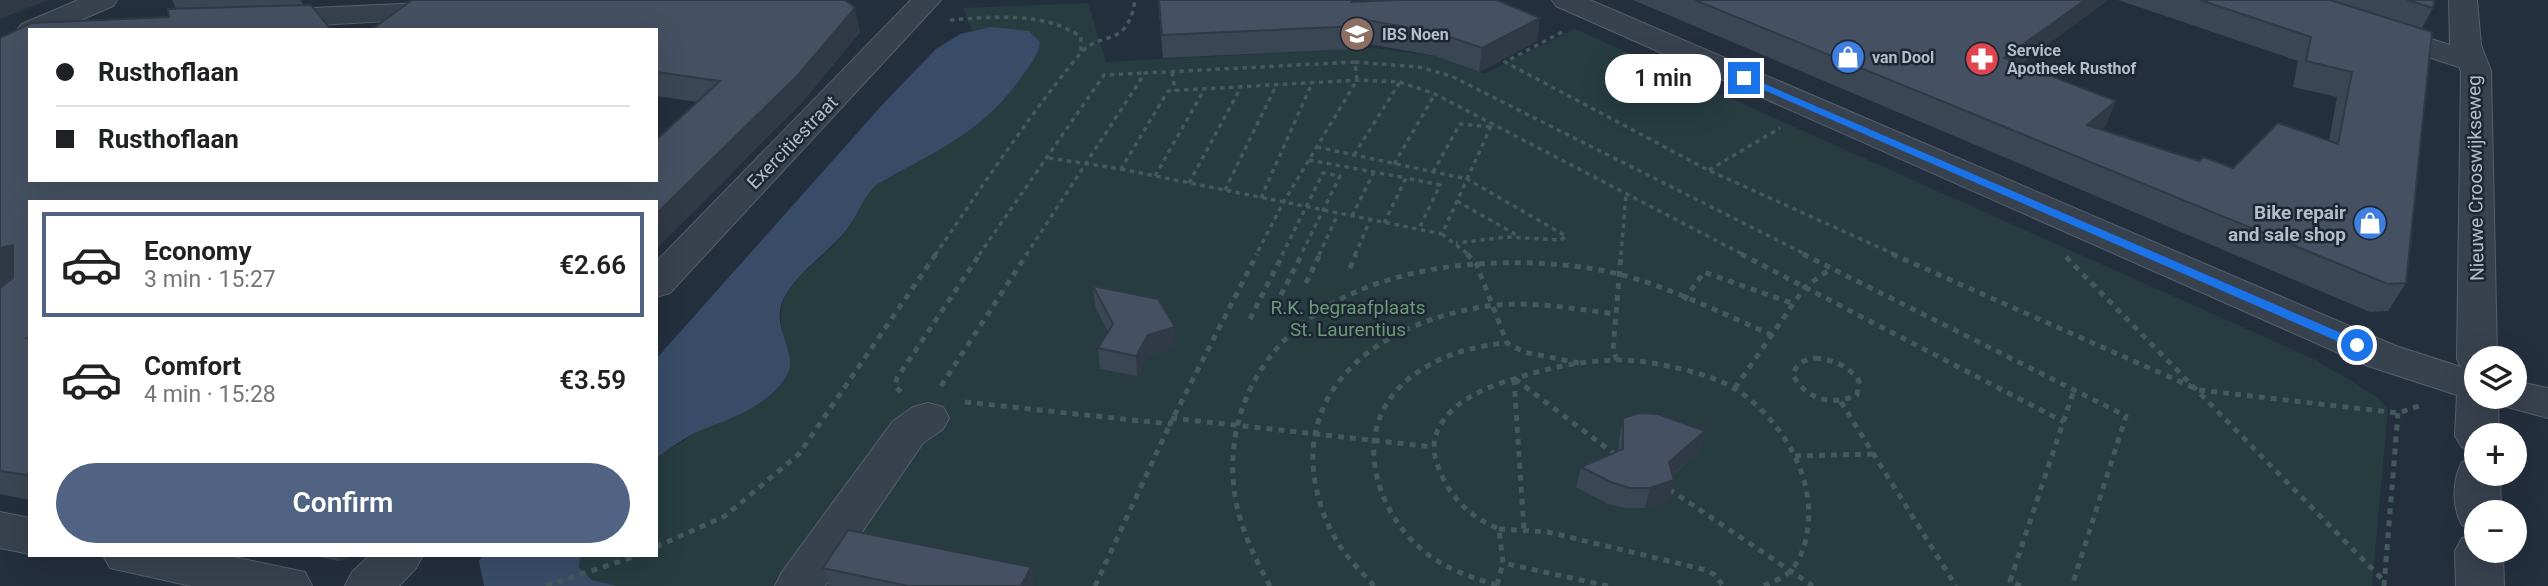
<!DOCTYPE html>
<meta charset="utf-8">
<style>
:root{--surface:#fff;--page:#f2f2f2;--text:#202124;--muted:#757577;--line:#e0e0e0;--accent:#506383}
body{margin:0;font-family:Roboto,sans-serif;background:var(--page);color:var(--text);height:100vh;display:flex;flex-direction:column;font-size:26px;white-space:nowrap}
*{box-sizing:border-box;margin:0}
p{font-size:23px;color:var(--muted)}
.icon{flex:none;width:38px;height:38px;fill:none;stroke:currentColor;stroke-width:2;stroke-linecap:round;stroke-linejoin:round}
.map{position:relative;flex:1;overflow:hidden}
.side{position:absolute;left:28px;top:200px;width:630px;height:357px;display:flex;flex-direction:column;background:var(--surface);border-radius:0px;box-shadow:0 7px 28px #0002}
.side>*{flex:none}
.top-card{position:absolute;left:28px;top:28px;width:630px;height:154px;border-radius:0px;box-shadow:0 7px 28px #0002;display:grid;align-content:center;height:154px;padding:0 28px;background:var(--surface)}
.tools{position:absolute;left:2464px;top:346px;display:grid;gap:14px}
.tools a{display:grid;place-items:center;width:63px;height:63px;border-radius:50%;background:var(--surface);box-shadow:0 7px 28px #0002;font-size:35px}
.end{position:absolute;width:32px;height:32px;margin:-16px;border:9px solid #1a73e8;background:#fff;box-shadow:0 0 0 4px #fff}
.from{border-radius:50%}
.bubble{position:absolute;height:49px;border-radius:24px;background:var(--surface);box-shadow:0 7px 28px #0002;font-size:23px;font-weight:600;line-height:49px;text-align:center}
.top-card b{display:flex;align-items:center;gap:24px;height:66px;font-size:26px}
.top-card b+b{border-top:2px solid var(--line)}
.top-card i{width:18px;height:18px;background:var(--text)}
ul{padding:12px 0 0;list-style:none}
li{display:flex;align-items:center;gap:21px;height:105px;margin:0 14px 10px;padding:0 14px;border:4px solid transparent;border-radius:0px}
li div{flex:1}
li b{display:block;font-size:26px}
li em{font-style:normal;font-weight:600}
li.selected{border-color:var(--accent)}
li>.icon{width:63px;height:63px;stroke-width:1.5}
.button{display:flex;gap:14px;margin-top:auto;padding:14px 28px}
.button a{flex:1;height:80px;border-radius:42px;background:var(--accent);color:#fff;font-size:28px;font-weight:600;line-height:80px;text-align:center}
.map>svg:first-child{display:block}
.green{fill:#263c3f}
.water{fill:#394c67}
.lines{fill:none;stroke-linecap:round;stroke-linejoin:round}
.minor-casing{stroke:#565f6c;stroke-width:2}
.path-far1{stroke:#44595c;stroke-width:3.5;stroke-dasharray:4.5 4.5;stroke-linecap:butt}
.path{stroke:#44595c;stroke-width:5;stroke-dasharray:6 6;stroke-linecap:butt}
.minor{fill:#38414e;fill-rule:evenodd}
.wall{fill:#3b4654}
.shaded-wall{fill:#303945}
.building{fill:#455162;stroke:#303945;stroke-width:2}
.route{fill:#1a73e8}
.labels{text-anchor:middle;stroke-width:5;stroke-linejoin:round;paint-order:stroke}
.far-poi-label{font-size:16px;font-weight:bold;fill:#b4bcc9;stroke:#1d2633;text-anchor:start}
.street-label{font-size:19px;fill:#b4bcc9;stroke:#1d2633}
.poi-label{font-size:19px;font-weight:bold;fill:#b4bcc9;stroke:#1d2633;text-anchor:end}
.park-label{font-size:19px;fill:#6b9a76;stroke:#1d2633}
</style>
<div class="map">
<svg width="2548" height="586" viewBox="0 0 2548 586">
<rect width="100%" height="100%" fill="#242f3e"/>
<path class="green" d="M 1088,3 L 1106,62 L 1375,48 L 1436,56 L 1484,74 L 1575,29 L 2316,360 L 2376,396 L 2388,409 L 2372,586 L 617,586 L 592,580 L 579,567 L 581,555 L 656,555 L 656,458 L 700,430 L 752,408 L 789,355 C 761,285 810,277 847,230 C 858,215 862,197 876,185 C 936,150 981,135 1023,75 C 1030,65 1039,55 1040,42 C 1018,28 997,26 972,31 L 963,8 Z"/>
<g class="water">
<path d="M 991,27 L 1029,31 L 1040,42 C 1039,55 1030,65 1023,75 C 981,135 936,150 876,185 C 863,197 858,215 847,229 C 829,253 785,280 780,310 C 776,333 799,356 786,377 C 766,407 733,417 702,430 C 686,436 671,448 656,458 L 656,359 L 883,104 L 936,49 L 960,34 Z"/>
<path d="M 483,555 L 581,555 L 579,567 L 592,580 L 617,586 L 484,586 L 479,561 Z"/>
</g>
<g class="lines">
<g class="minor-casing">
<g id="minor">
<path d="M 78,0 L 117,0 L 113,6 L 58,30 L 30,30 L 30,38 L 22,36 L 17,30 L 22,24 Z"/>
<path d="M 911,0 L 941,0 L 670,293 L 656,297 L 656,262 Z"/>
<path d="M 1552,0 L 1590,0 L 2396,346 L 2461,367 L 2457,359 L 2461,71 L 2459,67 L 2269,6 L 2265,0 L 2308,0 L 2450,45 L 2449,0 L 2477,0 L 2481,45 L 2491,71 L 2497,359 L 2476,359 L 2476,397 L 2515,397 L 2515,381 L 2548,388 L 2548,418 L 2500,405 L 2498,402 L 2499,436 L 2476,436 L 2476,451 L 2462,447 L 2455,436 L 2457,395 L 2368,366 L 1556,6 Z"/>
<path d="M 446,2 L 456,5 L 460,11 L 456,17 L 268,28 L 258,25 L 253,19 L 258,13 L 268,10 Z"/>
<path d="M 928,403 L 943,407 L 949,418 L 943,429 L 923,443 L 825,586 L 775,586 L 782,572 L 893,421 L 913,407 Z"/>
<path d="M 2476,458 L 2476,474 L 2500,474 L 2501,513 L 2476,513 L 2476,530 L 2462,525 C 2452,507 2452,481 2462,462 Z"/>
<path d="M 0,512 L 30,518 L 30,554 L 0,548 Z"/>
<path d="M 2476,534 L 2476,551 L 2503,551 L 2504,586 L 2456,586 L 2455,551 L 2462,538 Z"/>
<path d="M 103,555 L 224,555 L 305,572 L 312,586 L 191,586 L 110,568 Z"/>
<path d="M 370,555 L 423,555 L 416,568 L 399,586 L 345,586 L 352,572 Z"/>
</g>
</g>
<g class="path-far1">
<path d="M 950,20 C 993,17 1044,11 1081,37 L 1081,52"/>
<path d="M 1562,32 L 1505,62 L 1708,170 L 1896,255"/>
<path d="M 1355,62 L 1419,67 L 1451,76 L 1807,255"/>
<path d="M 1172,72 L 1175,91"/>
<path d="M 1317,147 L 1467,179 L 1492,124"/>
<path d="M 1354,155 L 1400,82"/>
<path d="M 1049,158 L 1121,169 L 1168,91 L 1357,80 L 1400,82 L 1435,94 L 1744,255"/>
<path d="M 1309,160 L 1406,178"/>
<path d="M 1394,164 L 1435,94"/>
<path d="M 1121,169 L 1442,234 L 1467,179 L 1566,236 L 1561,240 L 1506,237 L 1456,243"/>
<path d="M 1709,170 L 1780,128"/>
<path d="M 1433,172 L 1460,124 L 1490,127"/>
<path d="M 1155,176 L 1204,90"/>
<path d="M 1189,183 L 1240,89"/>
<path d="M 1225,190 L 1276,86"/>
<path d="M 1261,198 L 1312,83"/>
<path d="M 1457,201 L 1520,237"/>
<path d="M 1352,216 L 1374,172"/>
<path d="M 1384,223 L 1406,178 L 1440,185 L 1419,229"/>
<path d="M 1442,234 L 1469,255"/>
<path d="M 935,255 C 981,188 1027,118 1079,55 C 1101,28 1127,51 1135,0"/>
<path d="M 979,255 L 1104,75 L 1145,73"/>
<path d="M 1026,255 L 1145,73 L 1355,62 L 1357,80 L 1283,203 L 1256,255"/>
<path d="M 1282,255 L 1323,173 L 1340,176 L 1301,255"/>
<path d="M 1319,255 L 1338,214"/>
<path d="M 1355,255 L 1370,220"/>
<path d="M 1621,255 L 1626,194"/>
</g>
<g class="path">
<path d="M 1467,254 L 1476,263 L 1507,343 L 1524,352 L 1579,363"/>
<path d="M 1741,254 L 2064,422"/>
<path d="M 1803,254 L 2126,416 L 2072,586"/>
<path d="M 1892,254 L 2199,390 L 2398,413 L 2419,406"/>
<path d="M 2066,257 L 2384,581"/>
<path d="M 1350,268 L 1356,254"/>
<path d="M 1306,283 L 1320,254"/>
<path d="M 1281,295 L 1302,254"/>
<path d="M 1684,300 L 1704,272 L 1794,304"/>
<path d="M 1250,319 L 1283,254"/>
<path d="M 1815,358 C 1833,360 1848,365 1859,381 L 1857,395 C 1832,406 1806,400 1793,375 C 1796,363 1804,360 1815,358 Z"/>
<path d="M 1617,360 L 1613,350 L 1621,254"/>
<path d="M 1514,379 L 1524,531"/>
<path d="M 1515,379 L 1617,456"/>
<path d="M 941,386 L 1027,254"/>
<path d="M 1735,388 L 1805,287 L 1832,268"/>
<path d="M 901,392 L 895,386 L 897,378 L 980,254"/>
<path d="M 965,402 L 1170,424 L 1257,254"/>
<path d="M 1841,402 L 1956,586"/>
<path d="M 1171,418 L 1433,447"/>
<path d="M 1795,456 L 1873,454"/>
<path d="M 1669,489 L 1813,586"/>
<path d="M 1499,529 L 1548,532 L 1706,570 L 1715,575 L 1723,586"/>
<path d="M 656,547 L 725,516 L 799,454 L 936,254"/>
<path d="M 1497,585 C 1470,577 1442,568 1420,548 C 1377,510 1354,439 1396,391 C 1423,360 1468,346 1507,343"/>
<path d="M 1497,585 L 1503,563"/>
<path d="M 546,586 L 639,555"/>
<path d="M 1095,586 L 1170,424"/>
<path d="M 1270,586 C 1258,564 1247,542 1240,518 C 1228,478 1231,432 1248,394 C 1303,270 1470,251 1588,268 C 1652,277 1713,310 1772,335"/>
<path d="M 1374,586 C 1360,570 1344,555 1334,536 C 1322,515 1315,490 1313,465 C 1309,367 1403,318 1488,306 C 1530,300 1575,309 1616,314"/>
<path d="M 1608,586 L 1503,563 L 1499,529 C 1473,518 1454,502 1442,476 C 1434,459 1430,443 1440,426 C 1454,399 1492,385 1520,377 C 1552,367 1586,360 1619,360 C 1651,360 1711,373 1737,390 C 1771,412 1801,454 1807,494 C 1811,518 1808,552 1791,570 C 1784,578 1772,582 1763,586"/>
<path d="M 2021,586 L 2010,581 L 2074,390"/>
<path d="M 2384,586 L 2398,413"/>
</g>
<use href="#minor" class="minor"/>
</g>
<g class="wall">
<path d="M 172,0 L 301,0 L 303,5 L 30,180 L 656,180 L 698,102 L 656,96 L 656,30 L 860,32 L 804,100 L 656,249 L 30,201 L 30,500 L 0,494 L 0,288 L 13,278 L 0,287 L 0,38 L 169,17 L 176,9 Z"/>
<path d="M 1158,0 L 1351,0 L 1351,2 L 1537,41 L 1479,72 L 1436,56 L 1358,42 L 1358,49 L 1163,58 Z"/>
<path d="M 1633,0 L 2108,0 L 2021,64 L 2116,101 L 2105,126 L 2101,129 L 2199,161 L 2233,168 L 2329,141 L 2337,97 L 2293,87 L 2298,61 L 2118,0 L 2434,0 L 2433,8 L 2422,28 L 2406,283 L 2388,311 L 2370,312 Z"/>
<path d="M 1093,286 L 1176,347 L 1149,355 L 1137,376 L 1100,369 L 1098,348 L 1108,332 L 1095,306 Z"/>
<path d="M 1623,418 L 1705,431 L 1699,452 L 1673,475 L 1669,501 L 1645,508 L 1625,508 L 1608,504 L 1576,487 L 1581,467 L 1618,450 L 1619,439 Z"/>
<path d="M 306,555 L 355,555 L 339,561 Z"/>
<path d="M 1031,567 L 1034,586 L 829,586 L 823,568 Z"/>
</g>
<g class="shaded-wall">
<path d="M 0,0 L 48,0 L 0,19 Z"/>
<path d="M 2085,0 L 2108,0 L 1995,83 L 2004,58 Z"/>
<path d="M 855,8 L 860,32 L 804,100 L 656,249 L 656,214 Z"/>
<path d="M 1540,18 L 1537,41 L 1479,72 L 1482,48 Z"/>
<path d="M 2116,101 L 2105,126 L 2076,151 L 2087,125 Z"/>
<path d="M 13,245 L 15,275 L 0,287 L 0,248 Z"/>
<path d="M 1175,327 L 1176,347 L 1149,355 L 1137,376 L 1136,356 L 1148,335 Z"/>
<path d="M 1705,431 L 1699,452 L 1663,482 L 1669,462 Z"/>
<path d="M 1674,480 L 1669,501 L 1645,508 L 1650,488 Z"/>
<path d="M 334,555 L 355,555 L 339,561 Z"/>
<path d="M 1031,567 L 1034,586 L 1021,586 Z"/>
</g>
<g class="building">
<path d="M 412,0 L 845,0 L 855,8 L 798,75 L 656,214 L 656,201 L 30,201 L 30,336 L 27,338 L 30,338 L 30,474 L 26,475 L 0,471 L 0,288 L 13,278 L 13,245 L 0,248 L 0,38 L 31,23 L 169,17 L 168,9 L 311,5 L 331,30 L 30,30 L 30,180 L 656,180 L 656,140 L 720,81 L 656,72 L 656,30 L 371,30 Z"/>
<path d="M 1159,0 L 1351,0 L 1351,2 L 1397,0 L 1496,0 L 1540,18 L 1482,48 L 1438,33 L 1356,18 L 1359,26 L 1162,35 Z"/>
<path d="M 1695,0 L 2085,0 L 2004,58 L 2116,101 L 2087,125 L 2199,161 L 2203,157 L 2233,168 L 2278,123 L 2338,144 L 2352,72 L 2306,61 L 2311,37 L 2200,0 L 2330,0 L 2432,32 L 2406,283 L 2388,284 Z"/>
<path d="M 2407,0 L 2434,0 L 2433,8 Z"/>
<path d="M 1093,286 L 1158,299 L 1175,327 L 1148,335 L 1136,356 L 1098,348 L 1113,324 Z"/>
<path d="M 1639,413 L 1658,414 L 1705,431 L 1669,462 L 1674,480 L 1650,488 L 1630,488 L 1613,483 L 1581,467 L 1623,449 L 1623,418 Z"/>
<path d="M 848,530 L 1031,567 L 1021,586 L 908,586 L 823,568 Z"/>
</g>
<path class="route" d="M 1744,75 L 2362,342 L 2363,345 L 2362,348 L 2353,348 L 1741,80 L 1740,78 Z"/>
<defs>
<g id="school-disc" transform="scale(1.75)"><circle r="9.5" fill="#8d6e63" stroke="#1d2633"/><path d="M0-5L7-2L0 1L-7-2ZM-4 1L0 2.5L4 1V4Q0 6-4 4Z" fill="#fff"/></g>
<g id="shop-disc" transform="scale(1.75)"><circle r="9.5" fill="#3f7fe0" stroke="#1d2633"/><path d="M-5-2.5h2.3a2.7 3.5 0 0 1 5.4 0H5L5.5 6h-11ZM-1.5-2.5h3a1.5 2.3 0 0 0-3 0Z" fill="#fff"/></g>
<g id="pharmacy-disc" transform="scale(1.75)"><circle r="9.5" fill="#e0444e" stroke="#1d2633"/><path d="M-2-6h4v4h4v4h-4v4h-4v-4h-4v-4h4Z" fill="#fff"/></g>
</defs>
<g fill-rule="evenodd">
<use href="#school-disc" x="1357" y="34"/>
<use href="#shop-disc" x="1848" y="57"/>
<use href="#pharmacy-disc" x="1982" y="59"/>
<use href="#shop-disc" x="2370" y="223"/>
</g>
<g class="labels">
<g class="far-poi-label">
<text x="1382" y="40">IBS Noen</text>
<text x="2007" y="56">Service<tspan x="2007" dy="18">Apotheek Rusthof</tspan></text>
<text x="1872" y="63">van Dool</text>
</g>
<g class="street-label">
<text transform="translate(792 142) rotate(-46)" y="7">Exercitiestraat</text>
<text transform="translate(2475 178) rotate(-91)" y="7">Nieuwe Crooswijkseweg</text>
</g>
<g class="poi-label">
<text x="2346" y="219">Bike repair<tspan x="2346" dy="22">and sale shop</tspan></text>
</g>
<g class="park-label">
<text x="1348" y="314">R.K. begraafplaats<tspan x="1348" dy="22">St. Laurentius</tspan></text>
</g>
</g>
</svg>
<div class="tools">
<a><svg class="icon" aria-label="layers" viewBox="0 0 24 24"><path d="M12 4l9 5-9 5-9-5zM3 14l9 5 9-5"/></svg></a>
<a>+</a>
<a>−</a>
</div>
<i class="end from" style="left:2357px;top:345px"></i>
<i class="end" style="left:1744px;top:78px"></i>
<div class="bubble" style="left:1605px;top:54px;width:116px">1 min</div>
<div class="top-card">
<b><i class="from"></i>Rusthoflaan</b>
<b><i></i>Rusthoflaan</b>
</div>
<section class="side">
<ul>
<li class="selected"><svg class="icon" aria-label="car" viewBox="0 0 24 24"><path d="M5 17H2v-5l4-1 3-4h7l3 4 3 1v5h-3M9 17h6M6 11h13"/><circle cx="7" cy="17" r="2"/><circle cx="17" cy="17" r="2"/></svg><div><b>Economy</b><p>3 min · 15:27</p></div><em>€2.66</em></li>
<li><svg class="icon" aria-label="car" viewBox="0 0 24 24"><path d="M5 17H2v-5l4-1 3-4h7l3 4 3 1v5h-3M9 17h6M6 11h13"/><circle cx="7" cy="17" r="2"/><circle cx="17" cy="17" r="2"/></svg><div><b>Comfort</b><p>4 min · 15:28</p></div><em>€3.59</em></li>
</ul>
<div class="button"><a>Confirm</a></div>
</section>
</div>
